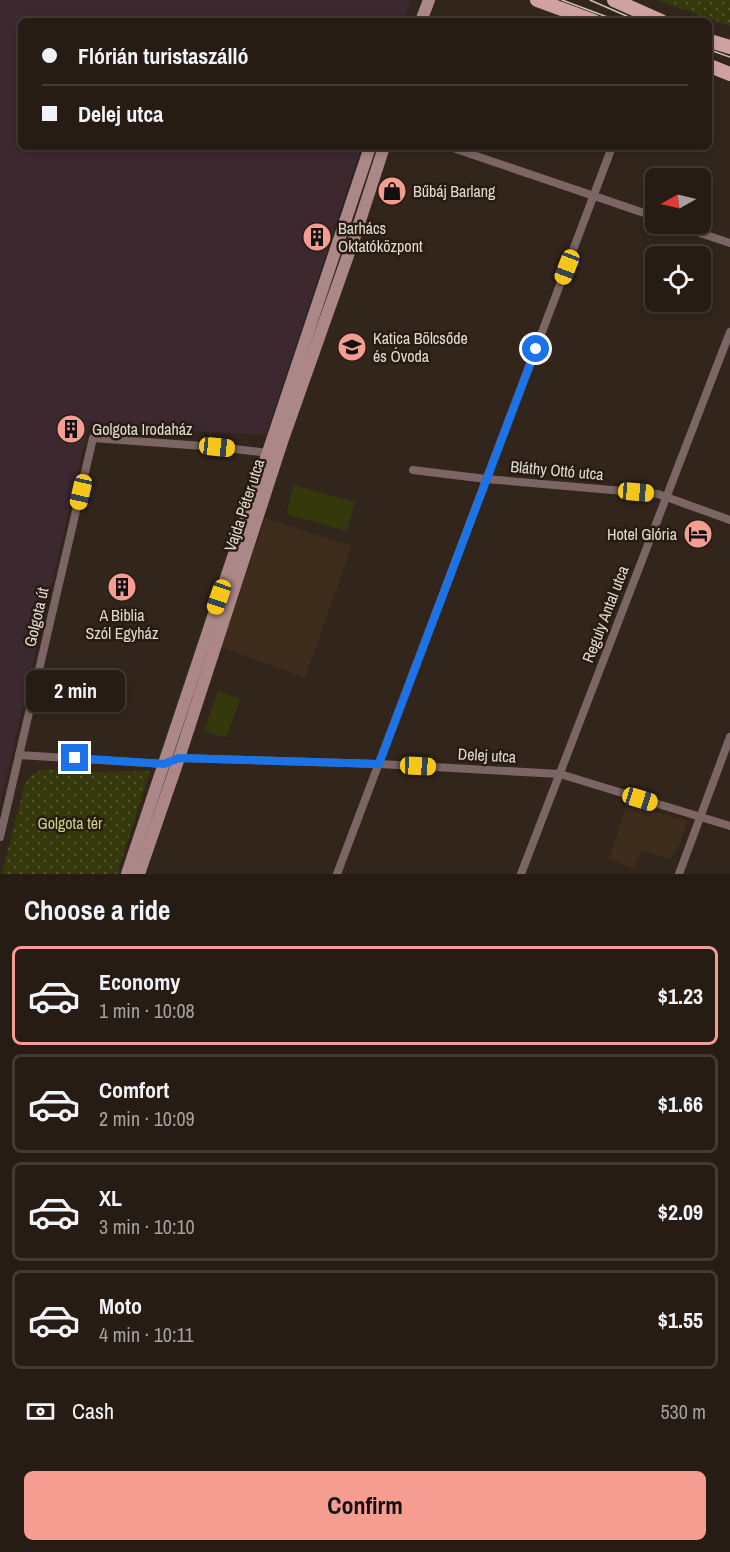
<!DOCTYPE html>
<meta charset="utf-8">
<style>
:root{--surface:#261c14;--page:#322922;--text:#f1f3f6;--muted:#a4a1a0;--line:#423a34;--accent:#f59d90}
body{margin:0;font-family:"Archivo Narrow",sans-serif;background:var(--page);color:var(--text);height:100vh;display:flex;flex-direction:column;font-size:22px;white-space:nowrap}
*{box-sizing:border-box;margin:0}
p{font-size:20px;color:var(--muted)}
.icon{flex:none;width:33px;height:33px;fill:none;stroke:currentColor;stroke-width:2;stroke-linecap:round;stroke-linejoin:round}
.map{position:relative;height:874px;overflow:hidden}
.details{display:flex;flex-direction:column;background:var(--surface);flex:1}
.details>*{flex:none}
.top-card{position:absolute;left:18px;top:18px;width:694px;height:132px;border-radius:9px;box-shadow:0 3px 9px #0003,0 0 0 2px var(--line);display:grid;align-content:center;height:132px;padding:0 24px;background:var(--surface)}
.needle{width:39px;rotate:262deg}
.fabs{position:absolute;left:645px;top:168px;display:grid;gap:12px}
.fabs a{display:grid;place-items:center;width:66px;height:66px;border-radius:9px;background:var(--surface);box-shadow:0 3px 9px #0003,0 0 0 2px var(--line);font-size:30px}
.end{position:absolute;width:27px;height:27px;margin:-14px;border:8px solid #1a73e8;background:#fff;box-shadow:0 0 0 3px #fff}
.from{border-radius:50%}
.bubble{position:absolute;height:42px;border-radius:9px;background:var(--surface);box-shadow:0 3px 9px #0003,0 0 0 2px var(--line);font-size:20px;font-weight:700;line-height:42px;text-align:center}
.car{position:absolute;width:18px;height:36px;margin:-18px -9px;border-radius:8px;box-shadow:0 0 4px 2px #0007;background:linear-gradient(#f5c518 24%,#345 0 40%,#f5c518 0 76%,#345 0 86%,#f5c518 0)}
.top-card b{display:flex;align-items:center;gap:21px;height:57px;font-size:22px}
.top-card b+b{border-top:2px solid var(--line)}
.top-card i{width:15px;height:15px;background:var(--text)}
ul{padding:0;list-style:none}
li{display:flex;align-items:center;gap:18px;height:99px;margin:0 12px 9px;padding:0 12px;border:3px solid var(--line);border-radius:9px}
li div{flex:1}
li b{display:block;font-size:22px}
li em{font-style:normal;font-weight:700}
li.current{border-color:var(--accent)}
li>.icon{width:54px;height:54px;stroke-width:1.5}
h2{padding:0 24px;font-size:27px;line-height:72px}
.pay{display:flex;align-items:center;gap:15px;height:66px;padding:0 24px;font-size:22px}
.pay p{margin-inline-start:auto}
.button{display:flex;gap:12px;margin-top:auto;padding:12px 24px}
.button a{flex:1;height:69px;border-radius:9px;background:var(--accent);color:#111;font-size:24px;font-weight:700;line-height:69px;text-align:center}
.map>svg:first-child{display:block}
.commercial{fill:#3c292f}
.built{fill:#3e2c1d}
.green{fill:url(#green-dots)}
.pitch{fill:#34380b}
.lines{fill:none;stroke-linecap:round;stroke-linejoin:round}
.street{stroke:#7b6565;stroke-width:8}
.secondary{stroke:#ab8787;stroke-width:12}
.primary{stroke:#cfa1a2;stroke-width:14}
.tram{stroke:#ccc3bc;stroke-width:1.5}
.route{stroke:#1a73e8;stroke-width:8}
.labels{text-anchor:middle;stroke-width:5;stroke-linejoin:round;paint-order:stroke}
.poi-label{font-size:16px;fill:#e2d9d3;stroke:#281c11;text-anchor:start}
.street-label{font-size:16px;fill:#e2d9d3;stroke:#281c11}
.park-label{font-size:16px;fill:#c9d088;stroke:#281c11}
</style>
<div class="map">
<svg width="730" height="874" viewBox="0 0 730 874">
<defs>
<pattern id="green-dots" width="8" height="8" patternUnits="userSpaceOnUse" patternTransform="scale(1.5)"><rect width="8" height="8" fill="#34380b"/><path d="M2 2h.1M6 6h.1" fill="none" stroke="#51542e" stroke-width="1.8" stroke-linecap="round"/></pattern>
</defs>
<rect width="100%" height="100%" fill="#32251b"/>
<path class="commercial" d="M 0,0 L 411,0 L 404,21 L 21,21 L 21,147 L 361,147 L 266,435 L 121,427 L 90,420 L 0,804 Z"/>
<g class="built">
<path d="M 265,518 L 352,546 L 305,678 L 221,647 Z"/>
<path d="M 627,803 L 687,821 L 680,844 L 670,860 L 642,850 L 633,868 L 609,859 Z"/>
</g>
<g class="green">
<path d="M 657,0 L 730,0 L 730,26 Z"/>
<path d="M 47,769 L 89,772 L 150,771 L 117,874 L 2,874 L 25,783 C 31,775 36,771 47,769 Z"/>
</g>
<g class="pitch">
<path d="M 294,485 L 355,502 L 347,531 L 286,514 Z"/>
<path d="M 218,691 L 240,699 L 226,738 L 204,731 Z"/>
</g>
<g class="lines">
<g class="street">
<path d="M 450,147 L 656,217"/>
<path d="M 673,224 L 730,243"/>
<path d="M 413,470 L 486,479 L 658,494 L 730,520"/>
<path d="M 19,755 L 164,764 L 179,758 L 379,764 L 560,774 L 730,826"/>
<path d="M 0,837 L 93,438 L 217,447 L 270,453"/>
<path d="M 337,874 L 612,147"/>
<path d="M 521,874 L 730,332"/>
<path d="M 679,874 L 730,737"/>
</g>
<g class="secondary">
<path d="M 421,21 L 429,0"/>
<path d="M 127,874 L 370,147"/>
<path d="M 139,874 L 179,758 L 283,439 L 356,233 L 384,147"/>
</g>
<g class="primary">
<path d="M 537,0 L 594,21"/>
<path d="M 614,0 L 661,21"/>
<path d="M 710,41 L 730,47"/>
<path d="M 710,66 L 730,74"/>
</g>
<g class="tram">
<path d="M 562,0 L 618,21"/>
<path d="M 590,0 L 638,21"/>
<path d="M 710,50 L 730,57"/>
</g>
</g>
<g class="lines">
<path class="route" d="M 75,758 L 164,764 L 179,758 L 379,764 L 536,349"/>
</g>
<defs>
<g id="shop-disc" transform="scale(1.5)"><circle r="9.5" fill="#f59d90" stroke="#281c11"/><path d="M-5-2.5h2.3a2.7 3.5 0 0 1 5.4 0H5L5.5 6h-11ZM-1.5-2.5h3a1.5 2.3 0 0 0-3 0Z" fill="#111"/></g>
<g id="building-disc" transform="scale(1.5)"><circle r="9.5" fill="#f59d90" stroke="#281c11"/><path d="M-4-6H4V6H1V3H-1V6H-4ZM-2.5-4.3h1.7v1.8h-1.7ZM.8-4.3h1.7v1.8H.8ZM-2.5-1h1.7V.8h-1.7ZM.8-1h1.7V.8H.8Z" fill="#111"/></g>
<g id="school-disc" transform="scale(1.5)"><circle r="9.5" fill="#f59d90" stroke="#281c11"/><path d="M0-5L7-2L0 1L-7-2ZM-4 1L0 2.5L4 1V4Q0 6-4 4Z" fill="#111"/></g>
<g id="hotel-disc" transform="scale(1.5)"><circle r="9.5" fill="#f59d90" stroke="#281c11"/><path d="M-6-4.5h1.5V1H6V5H4.5V3h-9V5H-6ZM-4 0a1.8 1.8 0 1 1 3.6 0ZM.5 0V-2.5h3Q6-2.5 6 0Z" fill="#111"/></g>
</defs>
<g fill-rule="evenodd">
<use href="#shop-disc" x="392" y="191"/>
<use href="#building-disc" x="317" y="237"/>
<use href="#school-disc" x="352" y="347"/>
<use href="#building-disc" x="71" y="429"/>
<use href="#hotel-disc" x="698" y="534"/>
<use href="#building-disc" x="122" y="587"/>
</g>
<g class="labels">
<g class="poi-label">
<text x="413" y="197">Bűbáj Barlang</text>
<text x="338" y="234">Barhács<tspan x="338" dy="18">Oktatóközpont</tspan></text>
<text x="373" y="344">Katica Bölcsőde<tspan x="373" dy="18">és Óvoda</tspan></text>
<text x="92" y="435">Golgota Irodaház</text>
<text x="677" y="540" text-anchor="end">Hotel Glória</text>
<text x="122" y="621" text-anchor="middle">A Biblia<tspan x="122" dy="18">Szól Egyház</tspan></text>
</g>
<g class="street-label">
<text transform="translate(557 470) rotate(5)" y="6">Bláthy Ottó utca</text>
<text transform="translate(244 505) rotate(-72)" y="6">Vajda Péter utca</text>
<text transform="translate(605 614) rotate(-69)" y="6">Reguly Antal utca</text>
<text transform="translate(36 617) rotate(-77)" y="6">Golgota út</text>
<text transform="translate(487 755) rotate(3)" y="6">Delej utca</text>
</g>
<g class="park-label">
<text x="70" y="829">Golgota tér</text>
</g>
</g>
</svg>
<div class="fabs">
<a><svg class="needle" viewBox="-14 -14 28 28"><path d="M0-13l5 13h-10z" fill="#e53935"/><path d="M0 13l5-13h-10z" fill="#a4a1a0"/></svg></a>
<a><svg class="icon" aria-label="locate" viewBox="0 0 24 24"><circle cx="12" cy="12" r="6"/><path d="M12 2v4M12 18v4M2 12h4M18 12h4"/></svg></a>
</div>
<i class="end from" style="left:536px;top:349px"></i>
<i class="end" style="left:75px;top:758px"></i>
<div class="bubble" style="left:26px;top:670px;width:99px">2 min</div>
<i class="car" style="left:567px;top:267px;rotate:201deg"></i>
<i class="car" style="left:217px;top:447px;rotate:96deg"></i>
<i class="car" style="left:81px;top:492px;rotate:193deg"></i>
<i class="car" style="left:636px;top:492px;rotate:95deg"></i>
<i class="car" style="left:219px;top:597px;rotate:199deg"></i>
<i class="car" style="left:418px;top:766px;rotate:93deg"></i>
<i class="car" style="left:640px;top:799px;rotate:107deg"></i>
<div class="top-card">
<b><i class="from"></i>Flórián turistaszálló</b>
<b><i></i>Delej utca</b>
</div>
</div>
<section class="details">
<h2>Choose a ride</h2>
<ul>
<li class="current"><svg class="icon" aria-label="car" viewBox="0 0 24 24"><path d="M5 17H2v-5l4-1 3-4h7l3 4 3 1v5h-3M9 17h6M6 11h13"/><circle cx="7" cy="17" r="2"/><circle cx="17" cy="17" r="2"/></svg><div><b>Economy</b><p>1 min · 10:08</p></div><em>$1.23</em></li>
<li><svg class="icon" aria-label="car" viewBox="0 0 24 24"><path d="M5 17H2v-5l4-1 3-4h7l3 4 3 1v5h-3M9 17h6M6 11h13"/><circle cx="7" cy="17" r="2"/><circle cx="17" cy="17" r="2"/></svg><div><b>Comfort</b><p>2 min · 10:09</p></div><em>$1.66</em></li>
<li><svg class="icon" aria-label="car" viewBox="0 0 24 24"><path d="M5 17H2v-5l4-1 3-4h7l3 4 3 1v5h-3M9 17h6M6 11h13"/><circle cx="7" cy="17" r="2"/><circle cx="17" cy="17" r="2"/></svg><div><b>XL</b><p>3 min · 10:10</p></div><em>$2.09</em></li>
<li><svg class="icon" aria-label="car" viewBox="0 0 24 24"><path d="M5 17H2v-5l4-1 3-4h7l3 4 3 1v5h-3M9 17h6M6 11h13"/><circle cx="7" cy="17" r="2"/><circle cx="17" cy="17" r="2"/></svg><div><b>Moto</b><p>4 min · 10:11</p></div><em>$1.55</em></li>
</ul>
<div class="pay"><svg class="icon" aria-label="cash" viewBox="0 0 24 24"><path d="M3 7h18v10H3z"/><circle cx="12" cy="12" r="2"/></svg>Cash<p>530 m</p></div>
<div class="button"><a>Confirm</a></div>
</section>
